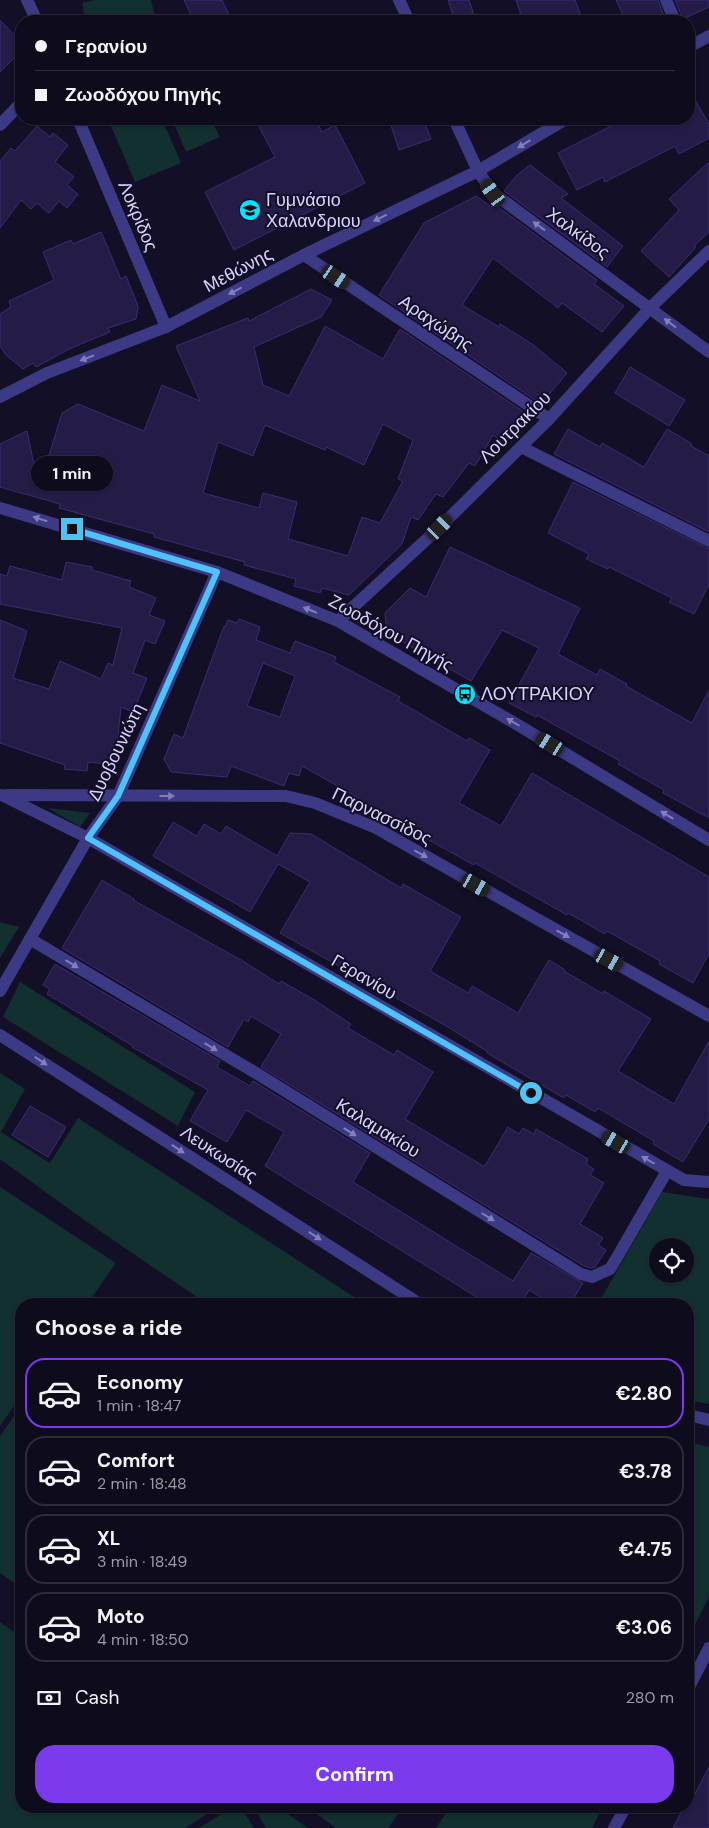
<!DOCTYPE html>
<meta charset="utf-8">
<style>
:root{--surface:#0e0b1c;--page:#171425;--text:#f1f3f6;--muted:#9b9ba3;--line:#2e2b3b;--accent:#7c3aed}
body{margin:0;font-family:"DM Sans",sans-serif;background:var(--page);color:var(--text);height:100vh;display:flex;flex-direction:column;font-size:19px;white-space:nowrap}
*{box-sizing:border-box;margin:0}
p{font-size:16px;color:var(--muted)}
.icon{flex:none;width:28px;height:28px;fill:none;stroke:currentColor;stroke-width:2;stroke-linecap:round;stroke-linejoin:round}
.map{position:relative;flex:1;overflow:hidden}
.panel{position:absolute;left:15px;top:1298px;width:679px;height:515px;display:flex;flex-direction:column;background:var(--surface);border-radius:20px;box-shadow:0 1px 4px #0004,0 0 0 1px var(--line)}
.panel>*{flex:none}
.top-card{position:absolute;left:15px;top:15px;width:680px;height:110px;border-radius:20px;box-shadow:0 1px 4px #0004,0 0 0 1px var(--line);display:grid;align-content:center;height:110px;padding:0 20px;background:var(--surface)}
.controls{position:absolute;left:649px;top:1238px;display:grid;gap:10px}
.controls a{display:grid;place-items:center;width:45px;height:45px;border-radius:50%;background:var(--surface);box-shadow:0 1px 4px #0004,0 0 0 1px var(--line);font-size:25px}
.end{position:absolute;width:22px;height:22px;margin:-11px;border:6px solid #4fc3f7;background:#111;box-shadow:0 0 0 2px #111}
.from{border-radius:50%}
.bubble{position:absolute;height:35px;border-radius:18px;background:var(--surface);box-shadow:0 1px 4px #0004,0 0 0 1px var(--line);font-size:16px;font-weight:700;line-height:35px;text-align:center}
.car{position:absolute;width:15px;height:30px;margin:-15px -8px;border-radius:6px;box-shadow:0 0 4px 1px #0007;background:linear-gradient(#222 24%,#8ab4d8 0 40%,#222 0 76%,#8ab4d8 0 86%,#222 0)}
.top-card b{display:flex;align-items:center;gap:18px;height:48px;font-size:19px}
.top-card b+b{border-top:1px solid var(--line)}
.top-card i{width:12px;height:12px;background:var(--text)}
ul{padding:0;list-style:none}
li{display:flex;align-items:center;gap:15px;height:70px;margin:0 10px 8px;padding:0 10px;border:2px solid var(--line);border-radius:20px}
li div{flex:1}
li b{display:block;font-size:19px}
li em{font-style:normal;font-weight:700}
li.active{border-color:var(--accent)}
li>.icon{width:45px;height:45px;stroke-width:1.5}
h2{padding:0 20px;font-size:22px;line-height:60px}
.pay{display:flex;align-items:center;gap:12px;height:55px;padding:0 20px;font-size:19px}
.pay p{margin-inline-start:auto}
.primary-button{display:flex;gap:10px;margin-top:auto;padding:10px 20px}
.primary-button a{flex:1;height:58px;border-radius:20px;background:var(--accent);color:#fff;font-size:20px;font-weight:700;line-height:58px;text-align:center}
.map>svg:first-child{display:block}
.green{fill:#12302f;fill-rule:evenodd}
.building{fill:#241b47;stroke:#3b2d73;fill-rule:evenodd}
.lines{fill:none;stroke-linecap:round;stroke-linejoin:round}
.minor{stroke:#3d3a85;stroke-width:12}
.oneway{fill:#837fbc}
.route{stroke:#4fc3f7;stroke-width:6}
.labels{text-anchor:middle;stroke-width:4;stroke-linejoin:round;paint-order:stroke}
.poi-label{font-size:18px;fill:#d9d4ff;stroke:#130f26;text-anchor:start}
.street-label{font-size:18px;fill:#d9d4ff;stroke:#130f26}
</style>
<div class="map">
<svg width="709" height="1828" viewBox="0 0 709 1828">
<rect width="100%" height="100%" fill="#130f26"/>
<g class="green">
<path d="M 96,0 L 151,0 L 156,21 L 86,21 L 82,3 Z"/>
<path d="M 108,119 L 162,119 L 181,163 L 135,182 Z"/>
<path d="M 172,119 L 211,119 L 220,137 L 186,152 Z"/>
<path d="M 48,808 L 90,813 L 80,827 Z"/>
<path d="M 0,922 L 19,927 L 0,958 Z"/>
<path d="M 20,982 L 195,1092 L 178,1126 L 3,1017 Z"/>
<path d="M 0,1073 L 25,1089 L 1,1132 L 50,1163 L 78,1118 L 365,1304 L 207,1304 L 87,1222 L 0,1159 Z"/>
<path d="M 0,1187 L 116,1263 L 87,1304 L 21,1304 L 21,1396 L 0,1426 Z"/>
<path d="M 662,1192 L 709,1199 L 709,1404 L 688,1400 L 688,1304 L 598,1304 ZM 658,1246 L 685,1246 L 685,1274 L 658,1274 Z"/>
<path d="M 21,1406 L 21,1588 L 0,1573 L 0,1436 Z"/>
<path d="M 688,1442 L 709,1447 L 709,1596 L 688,1639 Z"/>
<path d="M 0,1622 L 21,1637 L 21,1806 L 220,1806 L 185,1828 L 0,1828 Z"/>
<path d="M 234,1806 L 240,1806 L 254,1828 L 199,1828 Z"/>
<path d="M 253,1806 L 276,1806 L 308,1828 L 266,1828 Z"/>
<path d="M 306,1806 L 404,1806 L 388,1828 L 336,1828 Z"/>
<path d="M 451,1806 L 603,1806 L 592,1828 L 436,1828 Z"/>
</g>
<g class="building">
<path d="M 184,0 L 222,0 L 232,21 L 194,21 Z"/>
<path d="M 448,0 L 469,0 L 476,21 L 455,21 Z"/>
<path d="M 516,0 L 575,0 L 583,21 L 523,21 Z"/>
<path d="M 616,0 L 658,0 L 666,21 L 626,21 Z"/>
<path d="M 675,0 L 709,0 L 709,7 L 683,19 Z"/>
<path d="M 0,20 L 21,42 L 21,51 L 0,72 Z"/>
<path d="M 689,90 L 709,124 L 709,138 L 679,154 L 675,146 L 605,182 L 603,177 L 577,190 L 558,153 L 625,119 L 689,119 Z"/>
<path d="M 255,119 L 315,119 L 322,132 L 335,125 L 365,183 L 234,250 L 205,192 L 275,157 Z"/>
<path d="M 389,119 L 423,119 L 431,139 L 399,150 Z"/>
<path d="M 37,126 L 50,137 L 53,133 L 68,145 L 55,162 L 74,177 L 67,185 L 78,194 L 67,208 L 59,201 L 49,213 L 37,203 L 31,209 L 21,200 L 0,228 L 0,161 L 11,148 L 15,151 Z"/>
<path d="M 709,162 L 709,232 L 694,246 L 696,247 L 669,277 L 641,251 L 679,210 L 669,199 Z"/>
<path d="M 530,165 L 568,194 L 561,198 L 623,246 L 607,267 L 504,191 L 516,176 Z"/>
<path d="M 476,196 L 492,207 L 494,204 L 597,280 L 594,284 L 624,306 L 602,332 L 562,303 L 558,308 L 493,258 L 462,305 L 499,327 L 500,324 L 532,344 L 567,373 L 541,404 L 379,295 L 424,223 Z"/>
<path d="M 101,232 L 121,279 L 126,276 L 137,303 L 138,308 L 136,319 L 108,328 L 110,332 L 69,349 L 36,367 L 33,363 L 23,369 L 6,355 L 0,346 L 0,314 L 11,307 L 9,301 L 54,280 L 43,252 L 71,240 L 73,244 Z"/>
<path d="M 311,289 L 332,300 L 321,317 L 254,347 L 263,385 L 289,396 L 325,326 L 383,359 L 400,329 L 530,416 L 504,443 L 493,435 L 475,466 L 469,463 L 443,497 L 436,494 L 418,520 L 411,517 L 402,544 L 349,595 L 322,588 L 320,593 L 294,586 L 296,579 L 244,565 L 245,562 L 154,537 L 154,534 L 59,508 L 60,504 L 0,487 L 0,444 L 27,431 L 39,488 L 62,413 L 78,404 L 144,431 L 162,385 L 200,401 L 176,346 L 248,318 L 249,321 ZM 383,424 L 413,440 L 398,479 L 403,481 L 380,523 L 362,517 L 348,556 L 288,539 L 297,502 L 263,493 L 259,508 L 203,493 L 218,442 L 253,456 L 265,425 L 325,450 L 326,447 L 364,465 Z"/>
<path d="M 630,367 L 685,400 L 669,426 L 615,393 Z"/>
<path d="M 568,429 L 600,447 L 602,443 L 644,467 L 667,429 L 692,444 L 691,446 L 709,456 L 709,532 L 554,454 Z"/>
<path d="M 573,482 L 709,549 L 709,584 L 694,614 L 669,602 L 672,598 L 609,567 L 608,569 L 586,559 L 589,554 L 548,533 Z"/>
<path d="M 450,547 L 580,608 L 558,654 L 597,675 L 600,669 L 627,684 L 626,686 L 692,723 L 709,690 L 709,818 L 663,793 L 664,790 L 618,764 L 620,761 L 537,715 L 536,717 L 509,703 L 539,648 L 502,630 L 471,681 L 387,633 L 385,613 L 410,588 L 426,597 Z"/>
<path d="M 66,562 L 92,567 L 92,570 L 131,581 L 129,587 L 156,598 L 149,615 L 165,621 L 155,644 L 145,640 L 133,673 L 147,678 L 133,712 L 121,707 L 115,765 L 88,762 L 87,771 L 64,769 L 65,765 L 0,743 L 0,620 L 27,631 L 13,678 L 49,689 L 60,661 L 101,679 L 108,663 L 113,665 L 122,628 L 0,604 L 0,574 L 7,576 L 10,566 L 62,580 Z"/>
<path d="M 239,619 L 260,627 L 256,640 L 290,653 L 295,641 L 336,657 L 334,662 L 400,697 L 398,701 L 467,741 L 469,738 L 490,750 L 459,803 L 501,826 L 532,773 L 709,877 L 709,953 L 693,983 L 659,964 L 660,961 L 607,931 L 605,934 L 568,913 L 567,915 L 475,863 L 474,865 L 389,818 L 388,821 L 357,803 L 359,798 L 302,766 L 299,776 L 289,773 L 284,786 L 231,766 L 227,777 L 171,772 L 164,759 L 174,734 L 183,738 L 224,626 L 225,627 L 228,620 L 237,623 ZM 263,663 L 295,676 L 280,717 L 247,706 Z"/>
<path d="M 173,822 L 197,836 L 204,824 L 221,834 L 226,826 L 277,856 L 290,833 L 311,834 L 401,888 L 403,884 L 461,917 L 430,971 L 468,993 L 472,986 L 518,1013 L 549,960 L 565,970 L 564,971 L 603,994 L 604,991 L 651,1019 L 618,1071 L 674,1104 L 709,1041 L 709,1119 L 683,1162 L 653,1144 L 654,1141 L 598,1108 L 595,1112 L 566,1095 L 564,1098 L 487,1053 L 488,1052 L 448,1027 L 280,933 L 310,882 L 278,864 L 250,912 L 153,856 Z"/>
<path d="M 102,880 L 134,899 L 133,900 L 241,960 L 279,984 L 281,981 L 316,1001 L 351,1024 L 348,1028 L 394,1055 L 397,1050 L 433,1072 L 405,1119 L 483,1166 L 485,1166 L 508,1127 L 519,1134 L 523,1128 L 534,1134 L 536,1129 L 588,1159 L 586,1164 L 594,1169 L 590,1175 L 604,1183 L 580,1224 L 603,1238 L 598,1245 L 606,1250 L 595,1267 L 591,1268 L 584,1266 L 261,1067 L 281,1034 L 251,1016 L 248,1022 L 244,1019 L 228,1047 L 62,948 Z"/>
<path d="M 55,964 L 220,1061 L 217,1067 L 250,1086 L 253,1081 L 370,1153 L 353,1182 L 490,1267 L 513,1281 L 531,1253 L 583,1283 L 570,1304 L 552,1304 L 529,1290 L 521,1304 L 488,1304 L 265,1166 L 284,1132 L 246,1110 L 227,1142 L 190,1121 L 208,1090 L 132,1047 L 133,1046 L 47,994 L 50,989 L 43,985 Z"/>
<path d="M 30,1106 L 66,1127 L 48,1157 L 12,1135 Z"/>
<path d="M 709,1767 L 709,1828 L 673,1828 L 684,1807 L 687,1809 Z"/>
</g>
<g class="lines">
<g class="minor">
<path d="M 27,0 L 37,21"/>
<path d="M 399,0 L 409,21"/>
<path d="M 666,0 L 675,21"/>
<path d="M 689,47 L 709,36"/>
<path d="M 78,119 L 166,327"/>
<path d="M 454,119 L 478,171 L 493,193 L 709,352"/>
<path d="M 0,125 L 21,103"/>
<path d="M 304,255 L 549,419"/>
<path d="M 0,397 L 47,373 L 166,327 L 304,255 L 478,171 L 566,119"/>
<path d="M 521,447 L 709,541"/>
<path d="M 0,508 L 217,572 L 338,621 L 518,725 L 709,840"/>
<path d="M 338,621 L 440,527 L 549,419 L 650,308 L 709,251"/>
<path d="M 2,795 L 88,838 L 684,1180 L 709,1182"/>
<path d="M 7,795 L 286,796 L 315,803 L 376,828 L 709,1016"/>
<path d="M 30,939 L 256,1073 L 581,1274 L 592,1277 L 610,1269 L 616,1259 L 667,1171"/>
<path d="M 0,991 L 88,838 L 118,796 L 217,572"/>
<path d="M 0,1035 L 420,1304"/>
<path d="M 688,1415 L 709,1420"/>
<path d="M 688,1689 L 709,1648"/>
<path d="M 614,1828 L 626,1806"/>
</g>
</g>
<defs><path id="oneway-solid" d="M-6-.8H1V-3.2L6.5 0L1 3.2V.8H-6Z" transform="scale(1.25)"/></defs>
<g class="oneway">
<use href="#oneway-solid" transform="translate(524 144) rotate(149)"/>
<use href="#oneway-solid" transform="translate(380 218) rotate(154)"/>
<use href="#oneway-solid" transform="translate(539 226) rotate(-144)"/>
<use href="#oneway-solid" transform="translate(235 291) rotate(152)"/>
<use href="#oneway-solid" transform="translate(670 323) rotate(-143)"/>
<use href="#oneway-solid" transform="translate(87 358) rotate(159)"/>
<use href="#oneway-solid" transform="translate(40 519) rotate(-163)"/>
<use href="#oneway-solid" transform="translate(310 610) rotate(-158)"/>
<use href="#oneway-solid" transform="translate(513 722) rotate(-150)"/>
<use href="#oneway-solid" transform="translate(167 796)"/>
<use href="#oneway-solid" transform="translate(667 815) rotate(-149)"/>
<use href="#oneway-solid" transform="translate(421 854) rotate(29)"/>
<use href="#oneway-solid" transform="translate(563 934) rotate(29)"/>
<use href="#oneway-solid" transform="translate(72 964) rotate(31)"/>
<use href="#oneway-solid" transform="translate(211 1047) rotate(31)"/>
<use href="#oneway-solid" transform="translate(41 1061) rotate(33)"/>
<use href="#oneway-solid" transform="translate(350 1132) rotate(32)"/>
<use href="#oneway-solid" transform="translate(178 1149) rotate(33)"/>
<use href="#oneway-solid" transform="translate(648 1160) rotate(-150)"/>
<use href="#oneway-solid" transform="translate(488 1217) rotate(32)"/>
<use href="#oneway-solid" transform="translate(315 1236) rotate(33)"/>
</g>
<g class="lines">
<path class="route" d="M 72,529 L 217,572 L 118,796 L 88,838 L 531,1093"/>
</g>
<defs>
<g id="school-disc" transform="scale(1.125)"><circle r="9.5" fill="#00e5ff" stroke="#130f26"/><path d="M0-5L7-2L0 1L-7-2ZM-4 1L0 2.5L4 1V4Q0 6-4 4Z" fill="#111"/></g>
<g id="bus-disc" transform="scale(1.125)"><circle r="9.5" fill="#00e5ff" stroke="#130f26"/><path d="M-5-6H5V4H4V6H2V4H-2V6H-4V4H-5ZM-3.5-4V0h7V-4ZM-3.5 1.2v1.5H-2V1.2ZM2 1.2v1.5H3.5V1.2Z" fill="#111"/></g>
</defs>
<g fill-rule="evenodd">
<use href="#school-disc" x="250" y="210"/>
<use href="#bus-disc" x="465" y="694"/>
</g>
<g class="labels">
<g class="poi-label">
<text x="266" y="206">Γυμνάσιο<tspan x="266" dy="21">Χαλανδριου</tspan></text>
<text x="481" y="700">ΛΟΥΤΡΑΚΙΟΥ</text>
</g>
<g class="street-label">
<text transform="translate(138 216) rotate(67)" y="6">Λοκρίδος</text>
<text transform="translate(578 233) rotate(36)" y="6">Χαλκίδος</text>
<text transform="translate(238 270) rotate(-28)" y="6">Μεθώνης</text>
<text transform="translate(436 323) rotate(34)" y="6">Αραχώβης</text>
<text transform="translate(515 427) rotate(-45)" y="6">Λουτρακίου</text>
<text transform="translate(391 633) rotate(29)" y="6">Ζωοδόχου Πηγής</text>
<text transform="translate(116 752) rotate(-64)" y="6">Δυοβουνιώτη</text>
<text transform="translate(382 816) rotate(26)" y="6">Παρνασσίδος</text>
<text transform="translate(364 977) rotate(30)" y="6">Γερανίου</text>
<text transform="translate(378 1128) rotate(32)" y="6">Καλαμακίου</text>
<text transform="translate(219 1154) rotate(33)" y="6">Λευκωσίας</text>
</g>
</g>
</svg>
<div class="controls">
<a><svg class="icon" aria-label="locate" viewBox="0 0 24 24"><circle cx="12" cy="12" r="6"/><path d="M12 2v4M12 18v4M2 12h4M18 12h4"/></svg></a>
</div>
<i class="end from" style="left:531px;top:1093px"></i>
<i class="end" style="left:72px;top:529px"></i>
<div class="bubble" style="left:31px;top:456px;width:82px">1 min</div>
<i class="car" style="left:493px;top:193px;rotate:324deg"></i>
<i class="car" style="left:336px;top:277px;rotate:124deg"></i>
<i class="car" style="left:440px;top:527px;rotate:45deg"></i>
<i class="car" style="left:550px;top:744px;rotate:301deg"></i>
<i class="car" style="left:476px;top:885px;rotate:119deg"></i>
<i class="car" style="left:609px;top:960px;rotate:119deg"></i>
<i class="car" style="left:616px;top:1142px;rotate:300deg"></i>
<div class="top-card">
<b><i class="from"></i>Γερανίου</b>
<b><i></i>Ζωοδόχου Πηγής</b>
</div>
<section class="panel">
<h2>Choose a ride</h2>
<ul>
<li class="active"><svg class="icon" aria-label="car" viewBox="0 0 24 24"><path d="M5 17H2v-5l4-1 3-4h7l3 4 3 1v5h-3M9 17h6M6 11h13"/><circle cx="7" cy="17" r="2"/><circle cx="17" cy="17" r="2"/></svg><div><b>Economy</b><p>1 min · 18:47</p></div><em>€2.80</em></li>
<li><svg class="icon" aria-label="car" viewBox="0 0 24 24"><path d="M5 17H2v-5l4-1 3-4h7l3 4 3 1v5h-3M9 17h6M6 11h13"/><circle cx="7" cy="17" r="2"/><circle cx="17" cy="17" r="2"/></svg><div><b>Comfort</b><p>2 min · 18:48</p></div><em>€3.78</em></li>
<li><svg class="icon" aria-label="car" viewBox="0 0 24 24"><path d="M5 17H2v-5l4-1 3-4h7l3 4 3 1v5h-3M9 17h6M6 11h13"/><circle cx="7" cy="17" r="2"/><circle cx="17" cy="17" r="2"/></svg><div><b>XL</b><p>3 min · 18:49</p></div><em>€4.75</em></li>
<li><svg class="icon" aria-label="car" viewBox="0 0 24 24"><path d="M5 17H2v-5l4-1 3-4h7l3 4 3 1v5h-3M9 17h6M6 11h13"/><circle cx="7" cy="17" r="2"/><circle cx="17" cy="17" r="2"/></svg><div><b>Moto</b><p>4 min · 18:50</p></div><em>€3.06</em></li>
</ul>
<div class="pay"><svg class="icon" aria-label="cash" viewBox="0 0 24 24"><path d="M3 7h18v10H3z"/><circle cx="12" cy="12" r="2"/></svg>Cash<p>280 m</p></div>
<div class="primary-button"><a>Confirm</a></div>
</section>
</div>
